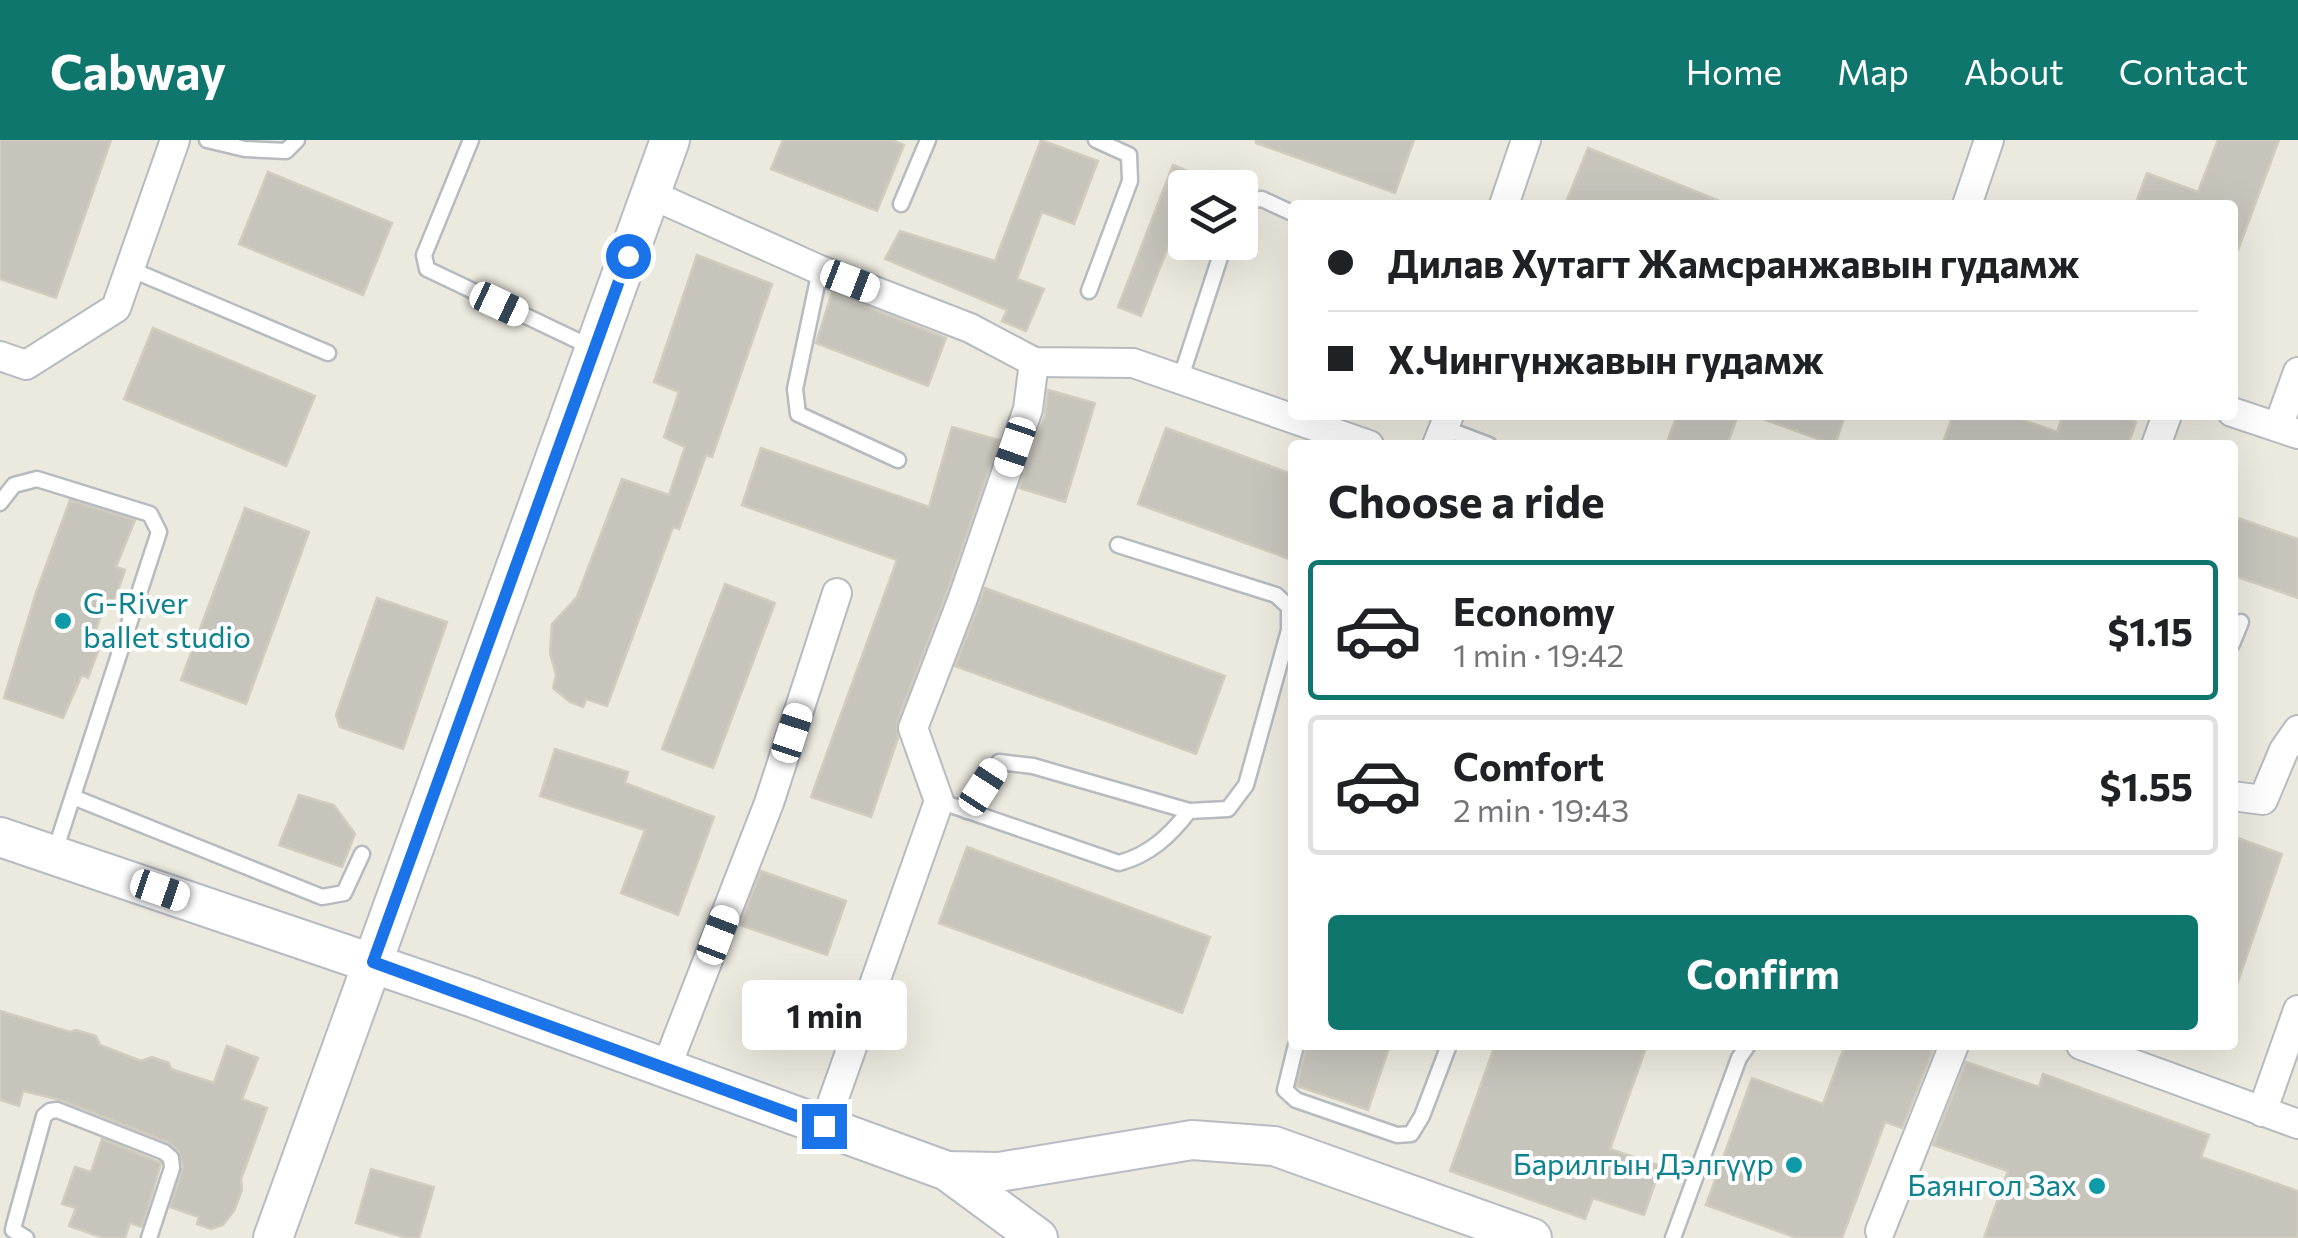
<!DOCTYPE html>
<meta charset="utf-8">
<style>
:root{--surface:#fff;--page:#f2f2f2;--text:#202124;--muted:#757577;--line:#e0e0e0;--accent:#0f766e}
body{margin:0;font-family:Commissioner,sans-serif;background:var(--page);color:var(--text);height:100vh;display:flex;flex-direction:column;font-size:38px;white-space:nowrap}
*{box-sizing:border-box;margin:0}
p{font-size:32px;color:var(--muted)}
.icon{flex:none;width:55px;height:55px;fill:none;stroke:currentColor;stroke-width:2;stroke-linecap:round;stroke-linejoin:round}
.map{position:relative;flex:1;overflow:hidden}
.sheet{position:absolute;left:1288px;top:300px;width:950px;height:610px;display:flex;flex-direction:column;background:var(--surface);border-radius:10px;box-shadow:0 10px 40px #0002}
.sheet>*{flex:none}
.top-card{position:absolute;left:1288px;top:60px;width:950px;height:220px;border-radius:10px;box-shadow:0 10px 40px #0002;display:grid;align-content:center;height:220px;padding:0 40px;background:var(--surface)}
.tools{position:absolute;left:1168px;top:30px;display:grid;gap:20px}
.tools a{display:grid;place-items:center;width:90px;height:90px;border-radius:10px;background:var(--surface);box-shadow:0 10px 40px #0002;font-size:50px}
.end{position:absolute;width:45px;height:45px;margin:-22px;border:12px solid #1a73e8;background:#fff;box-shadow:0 0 0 5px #fff}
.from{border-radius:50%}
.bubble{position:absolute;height:70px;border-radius:10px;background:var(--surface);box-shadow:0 10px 40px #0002;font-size:32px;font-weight:700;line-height:70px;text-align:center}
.car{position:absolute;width:30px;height:60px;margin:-30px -15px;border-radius:12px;box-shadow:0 0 8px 2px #0007;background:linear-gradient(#fff 24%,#345 0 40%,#fff 0 76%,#345 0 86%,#fff 0)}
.top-card b{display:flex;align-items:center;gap:35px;height:95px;font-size:38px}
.top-card b+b{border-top:2px solid var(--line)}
.top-card i{width:25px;height:25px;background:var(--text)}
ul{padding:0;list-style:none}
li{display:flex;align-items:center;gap:30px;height:140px;margin:0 20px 15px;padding:0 20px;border:5px solid var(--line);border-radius:10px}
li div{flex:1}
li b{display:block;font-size:38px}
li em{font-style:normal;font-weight:700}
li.active{border-color:var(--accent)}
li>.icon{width:90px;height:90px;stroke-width:1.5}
h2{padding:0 40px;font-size:45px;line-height:120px}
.button{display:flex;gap:20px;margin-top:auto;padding:20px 40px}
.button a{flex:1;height:115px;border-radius:10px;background:var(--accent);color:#fff;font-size:40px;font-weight:700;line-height:115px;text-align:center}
header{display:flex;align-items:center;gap:60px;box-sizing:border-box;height:140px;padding:0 50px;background:var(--accent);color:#fff}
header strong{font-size:48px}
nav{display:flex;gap:55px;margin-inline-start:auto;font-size:35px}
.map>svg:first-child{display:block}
.building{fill:#c7c4bc;stroke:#d1ccbe;stroke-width:2.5}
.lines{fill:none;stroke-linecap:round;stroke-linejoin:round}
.lane-casing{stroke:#b7babf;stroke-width:19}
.street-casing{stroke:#b7babf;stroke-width:32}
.secondary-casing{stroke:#b8bbc2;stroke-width:42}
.lane{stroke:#fff;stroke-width:14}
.street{stroke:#fff;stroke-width:28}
.secondary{stroke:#fff;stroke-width:38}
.route{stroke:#1a73e8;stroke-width:12}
.culture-dot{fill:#0f9aa8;stroke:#fff;stroke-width:4}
.labels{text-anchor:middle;stroke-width:8;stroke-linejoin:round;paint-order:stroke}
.culture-label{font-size:30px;fill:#0d838f;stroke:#fff;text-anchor:end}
</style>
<header>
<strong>Cabway</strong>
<nav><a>Home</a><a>Map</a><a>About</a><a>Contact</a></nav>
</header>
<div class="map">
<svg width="2298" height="1098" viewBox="0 0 2298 1098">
<rect width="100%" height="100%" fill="#eceadf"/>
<g class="building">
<path d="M 0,0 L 111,0 L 56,158 L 0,139 Z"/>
<path d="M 783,0 L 892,0 L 904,5 L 877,71 L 771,29 Z"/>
<path d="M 1041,0 L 1098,21 L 1074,84 L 1042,72 L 1017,139 L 1044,149 L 1026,191 L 1002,181 L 1007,170 L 885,119 L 900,91 L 995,121 Z"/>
<path d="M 1256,0 L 1414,0 L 1395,53 L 1256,3 Z"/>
<path d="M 2218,0 L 2279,0 L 2235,118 L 2232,65 L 2135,65 L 2147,33 L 2198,52 Z"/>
<path d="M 1588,8 L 1727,64 L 1726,65 L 1565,65 Z"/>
<path d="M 1173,25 L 1197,35 L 1192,48 L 1185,48 L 1185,64 L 1141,176 L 1118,167 Z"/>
<path d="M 268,32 L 392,83 L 363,155 L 239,104 Z"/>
<path d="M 697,115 L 772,144 L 712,317 L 706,315 L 679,389 L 673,387 L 607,566 L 586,559 L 583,567 L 570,562 L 553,548 L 556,535 L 550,513 L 552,484 L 577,457 L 622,339 L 669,355 L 685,307 L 664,297 L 679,252 L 654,242 Z"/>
<path d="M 832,153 L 946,198 L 928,246 L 816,203 Z"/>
<path d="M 153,188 L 315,256 L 286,326 L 124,259 Z"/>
<path d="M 1048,250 L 1095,263 L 1065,362 L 1019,348 L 1045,275 Z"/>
<path d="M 1677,275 L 1738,275 L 1727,305 L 1666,305 Z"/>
<path d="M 1761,275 L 1845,275 L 1835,305 L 1760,278 Z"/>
<path d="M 1953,275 L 2009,275 L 2057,292 L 2063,275 L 2116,275 L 2136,282 L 2128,305 L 1942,305 Z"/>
<path d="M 952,287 L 999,300 L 947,452 L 897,582 L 898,598 L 871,677 L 811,657 L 897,420 L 742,365 L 761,308 L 929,367 Z"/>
<path d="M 1166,288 L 1292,334 L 1292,420 L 1138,364 Z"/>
<path d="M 70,360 L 135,380 L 116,427 L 125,430 L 114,462 L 107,459 L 92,500 L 101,503 L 88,538 L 82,535 L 63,578 L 4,558 L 36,453 Z"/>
<path d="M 245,368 L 309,392 L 246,564 L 181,540 Z"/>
<path d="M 2232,376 L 2298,399 L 2298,458 L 2232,435 Z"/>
<path d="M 725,444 L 775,463 L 713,628 L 662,609 Z"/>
<path d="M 985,448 L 1225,536 L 1196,614 L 955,526 Z"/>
<path d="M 377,458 L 447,482 L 403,609 L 340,587 L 336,575 Z"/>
<path d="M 555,609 L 628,632 L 625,643 L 714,677 L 678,775 L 621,753 L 645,690 L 540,656 Z"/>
<path d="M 299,655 L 334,665 L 355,694 L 342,727 L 279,705 Z"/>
<path d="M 2232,696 L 2282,714 L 2236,847 L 2232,846 Z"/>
<path d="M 967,707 L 1210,797 L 1182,873 L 939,783 Z"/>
<path d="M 761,731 L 846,761 L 827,815 L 740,785 Z"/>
<path d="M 0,871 L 70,892 L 76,890 L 96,896 L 100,905 L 141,921 L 152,917 L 169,923 L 171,929 L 214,943 L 227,906 L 258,918 L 242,959 L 267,968 L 241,1039 L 242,1050 L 234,1071 L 223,1085 L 211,1089 L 197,1084 L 199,1077 L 170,1067 L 183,1027 L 179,1011 L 168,1002 L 61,960 L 23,951 L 19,966 L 0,960 Z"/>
<path d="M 1307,905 L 1390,905 L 1368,970 L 1297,946 Z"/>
<path d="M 1495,905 L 1647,905 L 1610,1009 L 1661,1026 L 1644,1075 L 1593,1058 L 1585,1079 L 1450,1031 Z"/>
<path d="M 1845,905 L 1919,905 L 1933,910 L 1902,988 L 1885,982 L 1842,1098 L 1797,1098 L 1706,1065 L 1752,938 L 1823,964 Z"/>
<path d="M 1966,922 L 2039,947 L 2043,934 L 2209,995 L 2201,1017 L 2298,1051 L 2298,1098 L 1984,1098 L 2008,1031 L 1933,1005 Z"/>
<path d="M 102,999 L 161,1023 L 142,1087 L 130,1083 L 125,1098 L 104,1098 L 69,1086 L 76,1068 L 62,1064 L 75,1027 L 91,1032 Z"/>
<path d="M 371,1029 L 434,1047 L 419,1098 L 407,1098 L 356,1083 Z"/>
</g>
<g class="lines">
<g class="lane-casing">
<g id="lane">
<path d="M 207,0 L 245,9 L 286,11 L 297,0"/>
<path d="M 471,0 L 424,115 L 427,129 L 595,209"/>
<path d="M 901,64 L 928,0"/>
<path d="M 1240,68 L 1243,61 L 1262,59 L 1292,73"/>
<path d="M 130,129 L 328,213"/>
<path d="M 820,130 L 795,249 L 798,274 L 898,320"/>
<path d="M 1089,151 L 1130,41 L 1129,15 L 1096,0"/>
<path d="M 1180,240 L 1225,102"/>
<path d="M 1444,288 L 1489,305"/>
<path d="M 0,363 L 14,345 L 37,339 L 150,374 L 159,392 L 54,714"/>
<path d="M 2232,504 L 2241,482"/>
<path d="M 73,657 L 322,757 L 344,753 L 362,714"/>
<path d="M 939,661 L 1119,723 C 1149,715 1170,696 1189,671 L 1228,669 L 1246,645 L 1289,490 L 1289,467 L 1276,455 L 1118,405"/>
<path d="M 967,671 L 999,622 L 1033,626 L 1189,671"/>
<path d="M 1296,905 L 1285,950 L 1296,960 L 1397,995 L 1411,994 L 1422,976 L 1449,905"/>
<path d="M 26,1098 L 13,1090 L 14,1085 L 44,976 L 50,971 L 57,970 L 164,1012 L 171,1018 L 172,1028 L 149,1098"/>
<path d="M 1673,1098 L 1739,918 L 1748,905"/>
</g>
</g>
<g class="street-casing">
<g id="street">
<path d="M 650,54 L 820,130 L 970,188 L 1034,222 L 1133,223 L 1369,305"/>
<path d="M 1504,65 L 1526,0"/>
<path d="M 1967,65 L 1989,0"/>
<path d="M 0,216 L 26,225 L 116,168 L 175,0"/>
<path d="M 2232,272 L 2298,294"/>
<path d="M 2278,287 L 2298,232"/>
<path d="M 1437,305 L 1449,275"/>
<path d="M 2156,305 L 2167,275"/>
<path d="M 2232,656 L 2263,660 L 2284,610 L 2298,590"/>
<path d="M 2081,905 L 2298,984"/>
<path d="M 666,928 L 769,663 L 837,453"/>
<path d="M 2262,972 L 2298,870"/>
<path d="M 824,986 L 939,661 L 913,588 L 963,458 L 1028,269 L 1034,222"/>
<path d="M 1880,1091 L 1954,905"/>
</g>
</g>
<g class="secondary-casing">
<g id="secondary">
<path d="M 0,697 L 471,857 L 947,1031 L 1038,1098"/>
<path d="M 947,1031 L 999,1032 L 1192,1000 L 1274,1006 L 1532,1098"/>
<path d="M 273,1098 L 670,0"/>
</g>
</g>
<use href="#lane" class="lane"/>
<use href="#street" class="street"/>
<use href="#secondary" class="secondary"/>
</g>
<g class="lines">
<path class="route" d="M 628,116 L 373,822 L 824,986"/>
</g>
<g class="culture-dot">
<circle cx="63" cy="481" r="10"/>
<circle cx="1794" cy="1025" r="10"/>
<circle cx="2097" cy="1046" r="10"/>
</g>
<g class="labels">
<g class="culture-label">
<text x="83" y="474" text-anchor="start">G-River<tspan x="83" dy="34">ballet studio</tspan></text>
<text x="1774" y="1035">Барилгын Дэлгүүр</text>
<text x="2077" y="1056">Баянгол Зах</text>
</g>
</g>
</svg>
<div class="tools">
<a><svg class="icon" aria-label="layers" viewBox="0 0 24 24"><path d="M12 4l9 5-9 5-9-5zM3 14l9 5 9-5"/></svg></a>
</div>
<i class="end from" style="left:628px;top:116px"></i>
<i class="end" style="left:824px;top:986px"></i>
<div class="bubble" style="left:742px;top:840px;width:165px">1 min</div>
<i class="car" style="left:850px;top:141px;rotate:111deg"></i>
<i class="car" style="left:499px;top:164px;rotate:115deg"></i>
<i class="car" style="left:1015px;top:307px;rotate:199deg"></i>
<i class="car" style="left:792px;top:593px;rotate:18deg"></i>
<i class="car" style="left:983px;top:647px;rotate:33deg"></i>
<i class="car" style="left:160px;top:750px;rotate:109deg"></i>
<i class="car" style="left:718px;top:795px;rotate:21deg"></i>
<div class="top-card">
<b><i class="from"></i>Дилав Хутагт Жамсранжавын гудамж</b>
<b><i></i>Х.Чингүнжавын гудамж</b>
</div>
<section class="sheet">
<h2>Choose a ride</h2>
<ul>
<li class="active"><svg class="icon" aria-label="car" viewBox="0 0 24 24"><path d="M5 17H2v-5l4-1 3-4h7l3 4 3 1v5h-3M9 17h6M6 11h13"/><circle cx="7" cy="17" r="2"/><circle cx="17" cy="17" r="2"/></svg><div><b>Economy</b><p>1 min · 19:42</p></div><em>$1.15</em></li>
<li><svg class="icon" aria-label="car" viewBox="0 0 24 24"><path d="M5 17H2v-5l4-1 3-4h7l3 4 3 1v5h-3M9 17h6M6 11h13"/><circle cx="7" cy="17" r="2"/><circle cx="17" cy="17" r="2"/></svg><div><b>Comfort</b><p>2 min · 19:43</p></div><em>$1.55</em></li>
</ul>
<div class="button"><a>Confirm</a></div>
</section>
</div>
